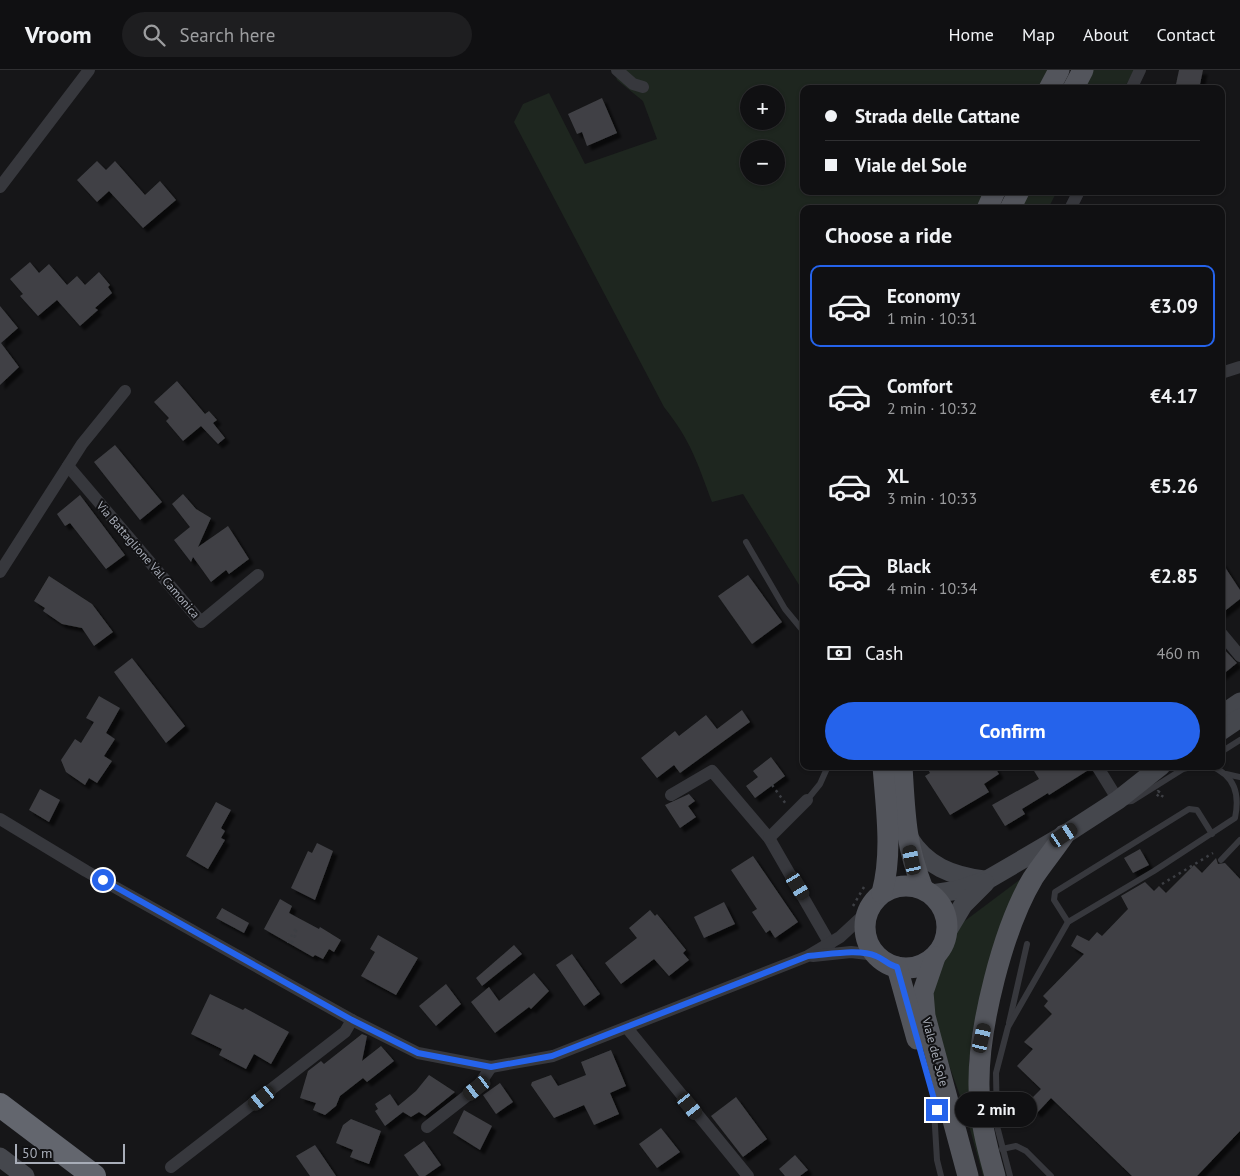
<!DOCTYPE html>
<meta charset="utf-8">
<style>
:root{--surface:#101012;--page:#1e1e20;--text:#f1f3f6;--muted:#9c9d9f;--line:#303032;--accent:#2563eb}
body{margin:0;font-family:"PT Sans",sans-serif;background:var(--page);color:var(--text);height:100vh;display:flex;flex-direction:column;font-size:19px;white-space:nowrap}
*{box-sizing:border-box;margin:0}
p{font-size:16px;color:var(--muted)}
.icon{flex:none;width:28px;height:28px;fill:none;stroke:currentColor;stroke-width:2;stroke-linecap:round;stroke-linejoin:round}
.map{position:relative;flex:1;overflow:hidden}
.sheet{position:absolute;left:800px;top:135px;width:425px;height:565px;display:flex;flex-direction:column;background:var(--surface);border-radius:10px;box-shadow:0 1px 4px #0004,0 0 0 1px var(--line)}
.sheet>*{flex:none}
.guide{position:absolute;left:800px;top:15px;width:425px;height:110px;border-radius:10px;box-shadow:0 1px 4px #0004,0 0 0 1px var(--line);display:grid;align-content:center;height:110px;padding:0 25px;background:var(--surface)}
.buttons{position:absolute;left:740px;top:15px;display:grid;gap:10px}
.buttons a{display:grid;place-items:center;width:45px;height:45px;border-radius:50%;background:var(--surface);box-shadow:0 1px 4px #0004,0 0 0 1px var(--line);font-size:25px}
.scale{position:absolute;left:15px;bottom:12px;width:110px;box-sizing:border-box;padding-left:5px;border:2px solid #a8adb8;border-top:0;font-size:14px;line-height:18px;white-space:nowrap;color:#a8adb8;-webkit-text-stroke:4px #111113;paint-order:stroke}
.end{position:absolute;width:22px;height:22px;margin:-11px;border:6px solid #2563eb;background:#fff;box-shadow:0 0 0 2px #fff}
.from{border-radius:50%}
.bubble{position:absolute;height:35px;border-radius:18px;background:var(--surface);box-shadow:0 1px 4px #0004,0 0 0 1px var(--line);font-size:16px;font-weight:800;line-height:35px;text-align:center}
.car{position:absolute;width:15px;height:30px;margin:-15px -8px;border-radius:6px;box-shadow:0 0 4px 1px #0007;background:linear-gradient(#222 24%,#8ab4d8 0 40%,#222 0 76%,#8ab4d8 0 86%,#222 0)}
.guide b{display:flex;align-items:center;gap:18px;height:48px;font-size:19px}
.guide b+b{border-top:1px solid var(--line)}
.guide i{width:12px;height:12px;background:var(--text)}
ul{padding:0;list-style:none}
li{display:flex;align-items:center;gap:15px;height:82px;margin:0 10px 8px;padding:0 15px;border:2px solid transparent;border-radius:10px}
li div{flex:1}
li b{display:block;font-size:19px}
li em{font-style:normal;font-weight:800}
li.on{border-color:var(--accent)}
li>.icon{width:45px;height:45px;stroke-width:1.5}
h2{padding:0 25px;font-size:22px;line-height:60px}
.pay{display:flex;align-items:center;gap:12px;height:55px;padding:0 25px;font-size:19px}
.pay p{margin-inline-start:auto}
.action{display:flex;gap:10px;margin-top:auto;padding:10px 25px}
.action a{flex:1;height:58px;border-radius:30px;background:var(--accent);color:#fff;font-size:20px;font-weight:800;line-height:58px;text-align:center}
header{display:flex;align-items:center;gap:30px;box-sizing:border-box;height:70px;padding:0 25px;background:var(--surface);border-bottom:1px solid var(--line)}
header strong{font-size:24px}
nav{display:flex;gap:28px;margin-inline-start:auto;font-size:18px}
.search{width:350px;height:45px;background:var(--page);display:flex;align-items:center;gap:12px;box-sizing:border-box;padding:0 18px;border-radius:28px;color:var(--muted);font-size:19px}
.map>svg:first-child{display:block}
.green{fill:#1e261f;fill-rule:evenodd}
.building{fill:#404145;filter:url(#shadow)}
.lines{fill:none;stroke-linecap:round;stroke-linejoin:round}
.path{stroke:#3d3f44;stroke-width:2.5;stroke-dasharray:2.5 4;stroke-linecap:butt}
.lane{stroke:#37383d;stroke-width:6}
.street{stroke:#37383d;stroke-width:12}
.secondary{stroke:#45474d;stroke-width:19}
.primary{stroke:#53555c;stroke-width:21}
.highway{stroke:#63666e;stroke-width:24}
.route{stroke:#2563eb;stroke-width:6}
.labels{text-anchor:middle;stroke-width:4;stroke-linejoin:round;paint-order:stroke}
.street-label{font-size:12px;fill:#a8adb8;stroke:#111113}
</style>
<header>
<strong>Vroom</strong>
<div class="search"><svg class="icon" aria-label="search" viewBox="0 0 24 24"><circle cx="10" cy="10" r="6"/><path d="M15 15l6 6"/></svg>Search here</div>
<nav><a>Home</a><a>Map</a><a>About</a><a>Contact</a></nav>
</header>
<div class="map">
<svg width="1240" height="1106" viewBox="0 0 1240 1106">
<defs>
<filter id="shadow"><feDropShadow dx="4.5" dy="4.5" stdDeviation="1" flood-color="#0009"/></filter>
</defs>
<rect width="100%" height="100%" fill="#161618"/>
<g class="green">
<path d="M 614,0 L 1059,0 L 1049,19 L 804,19 L 804,121 L 995,121 L 987,139 L 804,139 L 804,523 L 743,424 L 712,432 C 697,392 691,371 664,337 L 514,52 L 523,34 L 549,23 L 585,94 L 657,69 L 643,31 L 617,10 ZM 749,24 L 776,24 L 776,51 L 749,51 ZM 749,79 L 776,79 L 776,106 L 749,106 Z"/>
<path d="M 1091,0 L 1134,0 L 1124,19 L 1081,19 Z"/>
<path d="M 1027,121 L 1057,121 L 1048,139 L 1020,139 Z"/>
<path d="M 1026,805 L 985,925 L 969,990 L 969,1024 L 987,1106 L 983,1106 L 964,1037 L 938,964 L 929,912 L 954,859 Z"/>
</g>
<g class="building">
<path d="M 1179,0 L 1203,0 L 1199,19 L 1175,19 Z"/>
<path d="M 602,28 L 617,63 L 587,76 L 582,62 L 577,64 L 568,44 Z"/>
<path d="M 97,91 L 106,100 L 115,91 L 145,125 L 160,111 L 176,130 L 143,158 L 109,121 L 97,132 L 77,110 Z"/>
<path d="M 30,192 L 39,203 L 49,194 L 67,215 L 77,206 L 85,215 L 99,202 L 110,215 L 108,217 L 112,223 L 95,238 L 98,240 L 80,256 L 57,230 L 38,246 L 20,226 L 23,224 L 10,209 Z"/>
<path d="M 0,236 L 18,258 L 1,273 L 19,297 L 0,315 Z"/>
<path d="M 177,311 L 205,344 L 209,341 L 217,350 L 213,353 L 225,368 L 218,374 L 201,356 L 183,371 L 166,351 L 169,348 L 154,332 Z"/>
<path d="M 115,375 L 162,432 L 140,450 L 94,392 Z"/>
<path d="M 183,424 L 196,439 L 211,448 L 198,477 L 228,456 L 249,489 L 229,504 L 226,500 L 211,512 L 193,487 L 191,492 L 174,470 L 190,457 L 172,434 Z"/>
<path d="M 80,425 L 125,485 L 106,499 L 70,453 L 65,456 L 57,444 Z"/>
<path d="M 1221,491 L 1240,520 L 1240,529 L 1221,544 Z"/>
<path d="M 748,505 L 782,552 L 752,574 L 718,526 Z"/>
<path d="M 49,506 L 92,534 L 113,562 L 94,576 L 82,558 L 62,554 L 43,541 L 45,538 L 34,531 Z"/>
<path d="M 1221,576 L 1237,593 L 1221,606 Z"/>
<path d="M 132,588 L 185,656 L 166,673 L 114,602 Z"/>
<path d="M 99,626 L 120,638 L 106,663 L 115,669 L 104,686 L 112,691 L 97,713 L 89,708 L 85,715 L 66,702 L 61,690 L 75,669 L 81,673 L 94,652 L 86,648 Z"/>
<path d="M 742,640 L 750,652 L 680,703 L 674,695 L 657,708 L 641,688 L 675,661 L 679,666 L 706,645 L 717,659 Z"/>
<path d="M 771,687 L 785,706 L 755,728 L 746,716 L 758,707 L 753,701 Z"/>
<path d="M 926,696 L 994,696 L 999,704 L 984,714 L 989,722 L 950,745 L 925,706 L 930,703 Z"/>
<path d="M 1031,696 L 1089,696 L 1090,699 L 1049,725 L 1048,723 L 1022,739 L 1025,744 L 1005,756 L 992,735 L 1039,709 Z"/>
<path d="M 40,719 L 60,730 L 49,752 L 29,740 Z"/>
<path d="M 689,724 L 695,731 L 688,736 L 696,747 L 680,758 L 665,735 Z"/>
<path d="M 216,732 L 231,740 L 221,758 L 225,761 L 221,768 L 225,770 L 208,799 L 186,786 Z"/>
<path d="M 317,773 L 333,781 L 315,830 L 291,818 L 308,781 L 312,783 Z"/>
<path d="M 1140,779 L 1149,795 L 1133,803 L 1124,788 Z"/>
<path d="M 753,786 L 798,852 L 775,868 L 770,860 L 766,863 L 752,842 L 757,839 L 731,800 Z"/>
<path d="M 1216,788 L 1218,794 L 1225,793 L 1240,809 L 1240,1061 L 1197,1106 L 1132,1106 L 1051,1028 L 1037,1043 L 1027,1033 L 1041,1019 L 1017,996 L 1033,979 L 1024,972 L 1052,944 L 1044,936 L 1048,931 L 1043,926 L 1084,884 L 1071,876 L 1077,865 L 1089,871 L 1097,862 L 1102,866 L 1128,839 L 1121,826 L 1145,812 L 1154,821 L 1159,816 L 1166,823 L 1194,795 L 1202,803 Z"/>
<path d="M 280,829 L 292,836 L 289,843 L 319,859 L 320,857 L 341,870 L 334,882 L 329,879 L 323,889 L 315,885 L 313,887 L 264,859 Z"/>
<path d="M 724,832 L 735,854 L 704,868 L 694,847 Z"/>
<path d="M 222,838 L 249,853 L 244,863 L 216,848 Z"/>
<path d="M 650,840 L 655,846 L 657,844 L 686,880 L 683,883 L 689,890 L 669,906 L 654,889 L 621,914 L 605,893 L 637,868 L 629,858 Z"/>
<path d="M 378,865 L 418,888 L 396,925 L 361,906 L 375,882 L 370,879 Z"/>
<path d="M 514,875 L 522,884 L 482,916 L 476,908 Z"/>
<path d="M 572,884 L 600,924 L 584,936 L 556,895 Z"/>
<path d="M 534,903 L 549,921 L 531,939 L 529,937 L 495,963 L 471,932 L 489,917 L 499,931 Z"/>
<path d="M 446,914 L 461,934 L 436,956 L 419,936 Z"/>
<path d="M 210,924 L 243,940 L 245,938 L 289,962 L 271,994 L 254,984 L 246,999 L 219,985 L 222,979 L 191,964 Z"/>
<path d="M 362,964 L 367,966 L 362,991 L 381,976 L 394,991 L 367,1012 L 363,1008 L 340,1026 L 336,1036 L 325,1045 L 313,1040 L 316,1033 L 300,1028 L 308,1001 L 321,991 L 324,994 Z"/>
<path d="M 611,980 L 626,1016 L 610,1023 L 619,1044 L 594,1055 L 584,1035 L 554,1048 L 531,1015 L 532,1012 L 551,1005 L 558,1016 L 586,1005 L 581,992 Z"/>
<path d="M 429,1005 L 455,1022 L 425,1046 L 419,1042 L 411,1047 L 403,1042 L 385,1056 L 375,1041 L 378,1039 L 375,1034 L 390,1024 L 398,1036 L 416,1021 Z"/>
<path d="M 500,1013 L 513,1032 L 496,1044 L 483,1025 Z"/>
<path d="M 736,1027 L 767,1069 L 743,1087 L 711,1046 Z"/>
<path d="M 464,1040 L 492,1056 L 480,1080 L 453,1063 Z"/>
<path d="M 351,1049 L 381,1061 L 369,1094 L 350,1087 L 353,1080 L 336,1073 L 343,1055 Z"/>
<path d="M 661,1058 L 680,1082 L 657,1098 L 639,1074 Z"/>
<path d="M 424,1071 L 441,1095 L 425,1106 L 419,1106 L 404,1085 Z"/>
<path d="M 315,1075 L 336,1106 L 310,1106 L 296,1086 Z"/>
<path d="M 795,1085 L 808,1100 L 800,1106 L 785,1106 L 779,1099 Z"/>
</g>
<g class="lines">
<g class="path">
<path d="M 772,715 L 786,734"/>
<path d="M 1158,721 L 1163,725 L 1161,728 L 1156,724 Z"/>
<path d="M 1162,814 L 1213,783"/>
<path d="M 853,836 L 864,817"/>
<path d="M 295,860 L 297,862 L 291,874 L 288,872 Z"/>
</g>
<g class="lane">
<path d="M 746,472 L 785,539 L 804,562"/>
<path d="M 1221,682 L 1240,670"/>
<path d="M 1226,704 L 1240,707"/>
<path d="M 807,730 L 820,714 L 828,696"/>
<path d="M 1124,732 L 1132,731 L 1183,699 L 1195,696"/>
<path d="M 1221,790 L 1240,770"/>
<path d="M 1068,852 L 1054,830 L 1055,822 L 1189,739 L 1197,740 L 1212,764"/>
<path d="M 1009,953 L 1027,874"/>
<path d="M 933,1023 L 937,1090 L 941,1106"/>
<path d="M 1002,1079 L 1016,1076 L 1026,1081 L 1051,1106"/>
<path d="M 1010,1106 L 997,1056 L 996,1003 L 1008,957 L 1068,852 L 1154,801 L 1235,748 C 1240,724 1235,706 1211,696"/>
</g>
<g class="street">
<path d="M 617,0 L 633,14 L 643,17"/>
<path d="M 1131,19 L 1140,0"/>
<path d="M 0,117 L 89,0"/>
<path d="M 1070,139 L 1079,121"/>
<path d="M 1221,303 L 1240,297"/>
<path d="M 68,396 L 201,552 L 258,505"/>
<path d="M 0,502 L 82,374 L 125,321"/>
<path d="M 1221,563 L 1240,586"/>
<path d="M 1097,696 L 1118,730"/>
<path d="M 671,725 L 712,701 L 769,768 L 830,874"/>
<path d="M 0,749 L 86,801 L 352,950 L 418,983 L 491,997 L 553,986 L 808,886 L 840,867 L 867,842"/>
<path d="M 769,768 L 807,730"/>
<path d="M 813,886 L 851,882 L 876,885"/>
<path d="M 627,958 L 748,1106"/>
<path d="M 427,1057 L 477,1018 L 491,997"/>
<path d="M 171,1097 L 345,962 L 352,950"/>
</g>
<g class="secondary">
<path d="M 1221,645 L 1240,632"/>
<path d="M 1221,661 L 1240,648"/>
<path d="M 909,768 C 926,796 952,806 984,810"/>
<path d="M 932,824 L 958,820 L 987,810 L 1064,765 L 1118,730 L 1161,696"/>
<path d="M 948,860 L 963,835 L 985,813"/>
<path d="M 0,1087 L 25,1106"/>
</g>
<g class="primary">
<path d="M 1049,19 L 1059,0"/>
<path d="M 1073,19 L 1083,0"/>
<path d="M 987,139 L 995,121"/>
<path d="M 1010,139 L 1019,121"/>
<path d="M 902,696 C 905,745 905,773 923,819"/>
<circle cx="906" cy="857" r="41"/>
<path d="M 882,823 C 893,782 886,738 883,696"/>
<path d="M 935,887 L 923,922 L 925,946 L 968,1106"/>
<path d="M 897,897 L 917,969"/>
<path d="M 995,1106 C 987,1077 979,1047 979,1016 C 978,958 1003,858 1033,808 C 1043,793 1054,780 1064,765"/>
</g>
<path class="highway" d="M 0,1035 L 94,1106"/>
</g>
<g class="lines">
<path class="route" d="M 103,810 L 352,950 L 418,983 L 491,997 L 552,986 L 808,886 C 826,885 859,878 876,886 C 884,889 888,895 897,897 L 937,1040"/>
</g>
<g class="labels">
<g class="street-label">
<text transform="translate(148 490) rotate(49)" y="4">Via Battaglione Val Camonica</text>
<text transform="translate(935 982) rotate(75)" y="4">Viale del Sole</text>
</g>
</g>
</svg>
<div class="buttons">
<a>+</a>
<a>−</a>
</div>
<div class="scale">50 m</div>
<i class="end from" style="left:103px;top:810px"></i>
<i class="end" style="left:937px;top:1040px"></i>
<div class="bubble" style="left:955px;top:1022px;width:82px">2 min</div>
<i class="car" style="left:1064px;top:765px;rotate:56deg"></i>
<i class="car" style="left:912px;top:790px;rotate:348deg"></i>
<i class="car" style="left:798px;top:816px;rotate:149deg"></i>
<i class="car" style="left:982px;top:968px;rotate:13deg"></i>
<i class="car" style="left:477px;top:1018px;rotate:232deg"></i>
<i class="car" style="left:262px;top:1028px;rotate:231deg"></i>
<i class="car" style="left:690px;top:1036px;rotate:141deg"></i>
<div class="guide">
<b><i class="from"></i>Strada delle Cattane</b>
<b><i></i>Viale del Sole</b>
</div>
<section class="sheet">
<h2>Choose a ride</h2>
<ul>
<li class="on"><svg class="icon" aria-label="car" viewBox="0 0 24 24"><path d="M5 17H2v-5l4-1 3-4h7l3 4 3 1v5h-3M9 17h6M6 11h13"/><circle cx="7" cy="17" r="2"/><circle cx="17" cy="17" r="2"/></svg><div><b>Economy</b><p>1 min · 10:31</p></div><em>€3.09</em></li>
<li><svg class="icon" aria-label="car" viewBox="0 0 24 24"><path d="M5 17H2v-5l4-1 3-4h7l3 4 3 1v5h-3M9 17h6M6 11h13"/><circle cx="7" cy="17" r="2"/><circle cx="17" cy="17" r="2"/></svg><div><b>Comfort</b><p>2 min · 10:32</p></div><em>€4.17</em></li>
<li><svg class="icon" aria-label="car" viewBox="0 0 24 24"><path d="M5 17H2v-5l4-1 3-4h7l3 4 3 1v5h-3M9 17h6M6 11h13"/><circle cx="7" cy="17" r="2"/><circle cx="17" cy="17" r="2"/></svg><div><b>XL</b><p>3 min · 10:33</p></div><em>€5.26</em></li>
<li><svg class="icon" aria-label="car" viewBox="0 0 24 24"><path d="M5 17H2v-5l4-1 3-4h7l3 4 3 1v5h-3M9 17h6M6 11h13"/><circle cx="7" cy="17" r="2"/><circle cx="17" cy="17" r="2"/></svg><div><b>Black</b><p>4 min · 10:34</p></div><em>€2.85</em></li>
</ul>
<div class="pay"><svg class="icon" aria-label="cash" viewBox="0 0 24 24"><path d="M3 7h18v10H3z"/><circle cx="12" cy="12" r="2"/></svg>Cash<p>460 m</p></div>
<div class="action"><a>Confirm</a></div>
</section>
</div>
